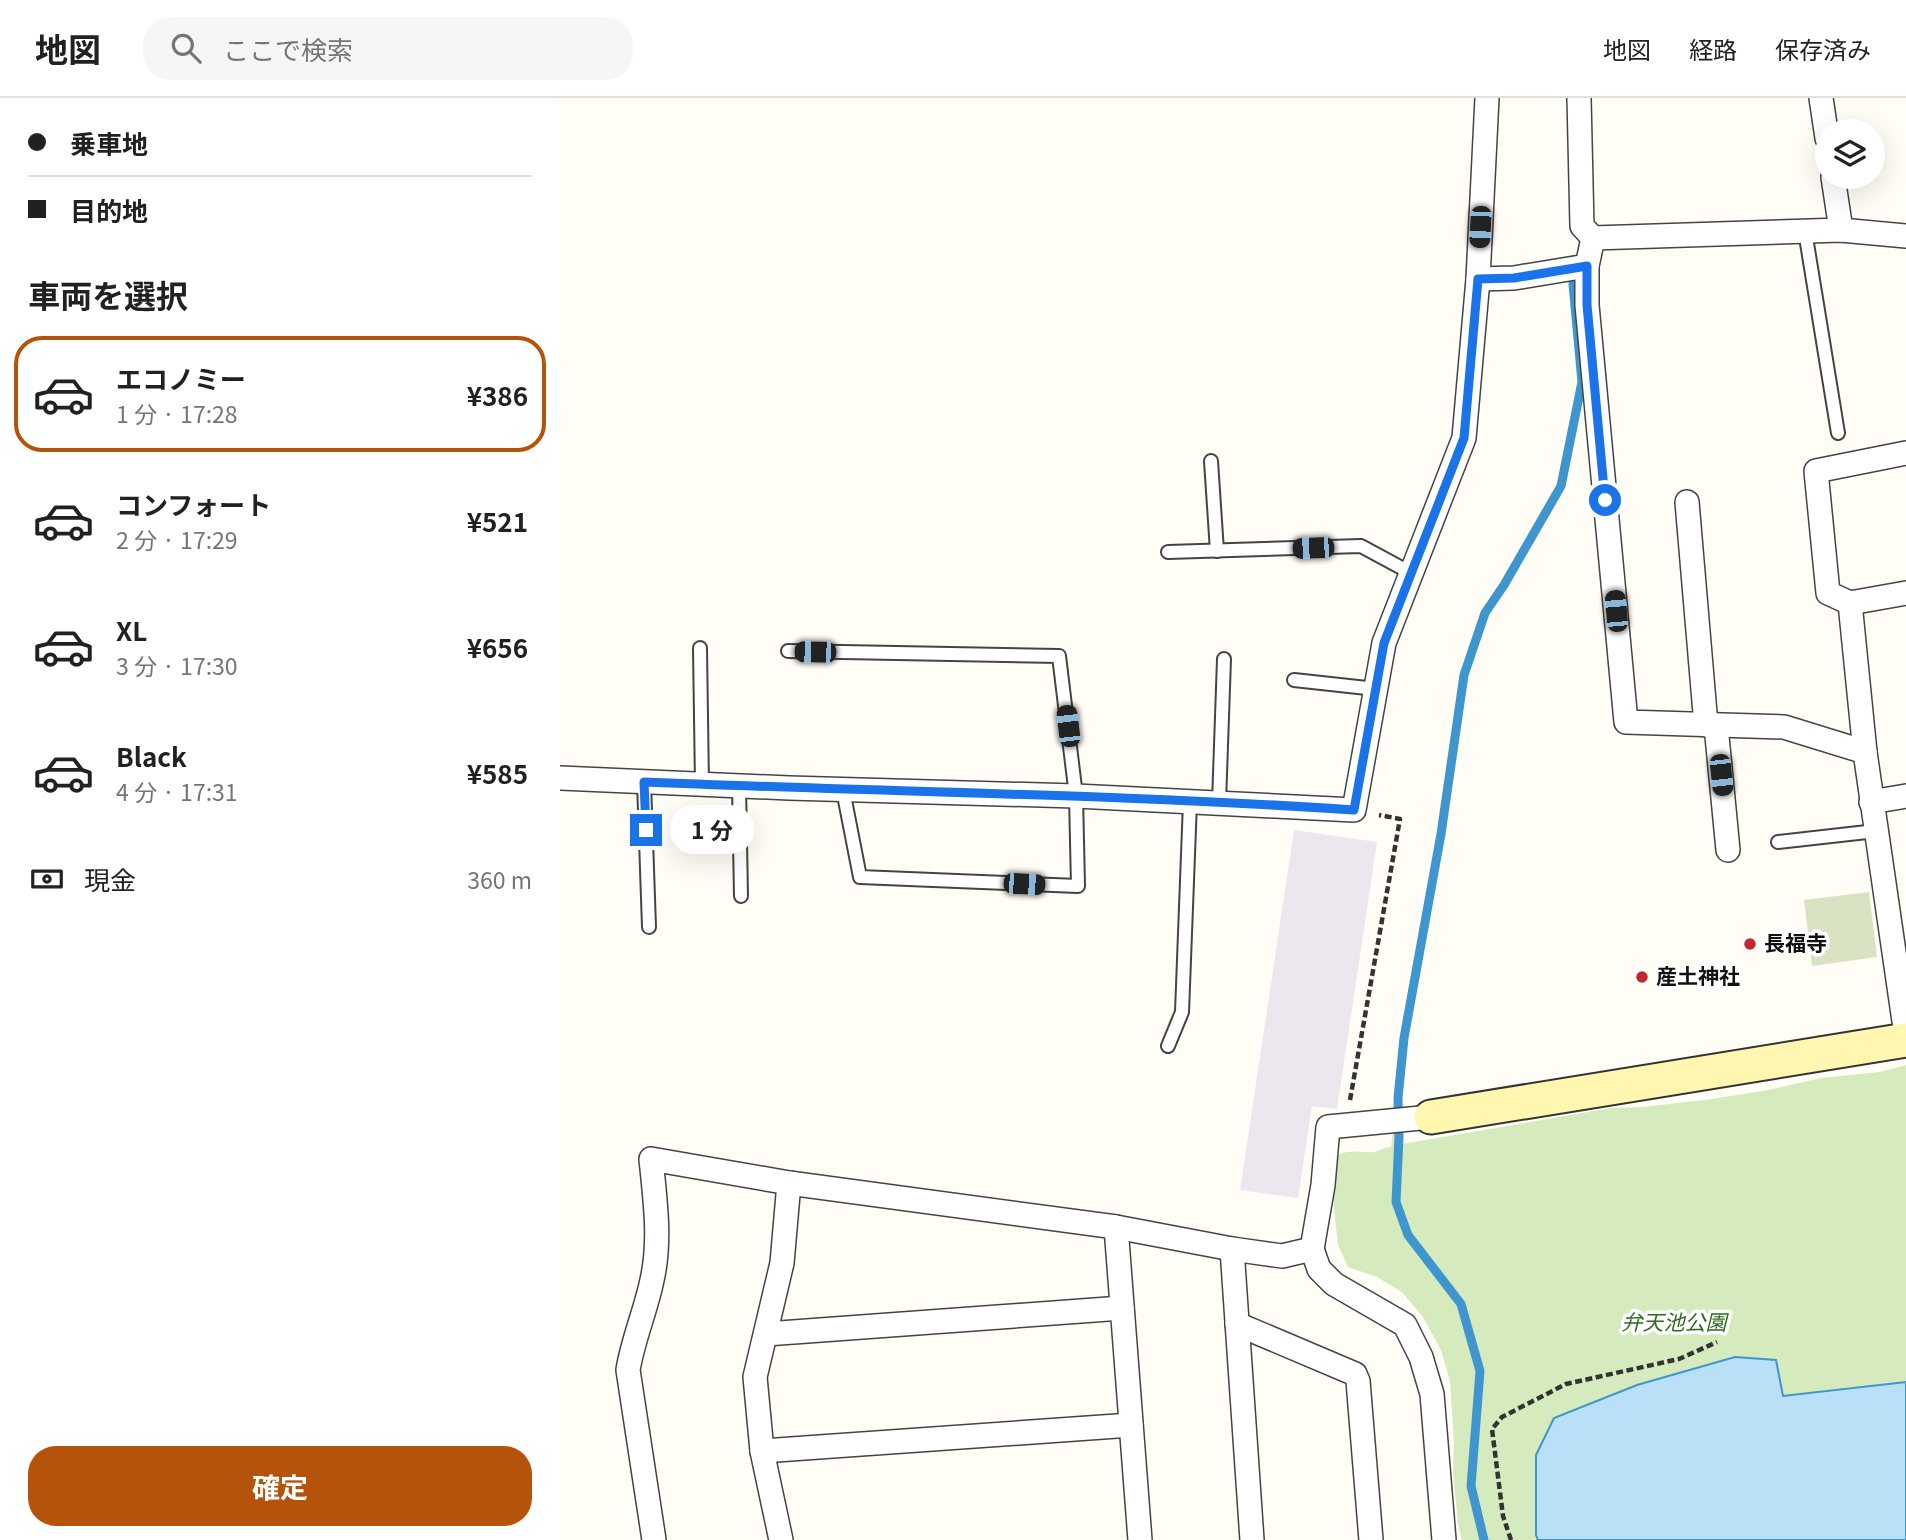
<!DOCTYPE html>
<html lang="ja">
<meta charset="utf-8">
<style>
:root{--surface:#fff;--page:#f6f6f6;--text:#202124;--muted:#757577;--line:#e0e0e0;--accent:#b45309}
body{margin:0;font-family:Georgia,"Noto Sans JP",serif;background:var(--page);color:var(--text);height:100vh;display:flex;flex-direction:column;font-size:26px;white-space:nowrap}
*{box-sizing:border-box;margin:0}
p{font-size:23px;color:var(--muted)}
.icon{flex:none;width:38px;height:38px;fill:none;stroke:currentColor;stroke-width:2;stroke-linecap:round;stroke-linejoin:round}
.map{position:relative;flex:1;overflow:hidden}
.sheet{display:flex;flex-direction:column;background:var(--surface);width:560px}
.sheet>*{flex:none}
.hud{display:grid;align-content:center;height:154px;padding:0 28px;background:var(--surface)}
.buttons{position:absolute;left:1255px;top:21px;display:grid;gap:14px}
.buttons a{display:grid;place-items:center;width:70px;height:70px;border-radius:50%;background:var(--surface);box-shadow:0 7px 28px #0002;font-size:35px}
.end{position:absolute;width:32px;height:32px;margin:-16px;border:9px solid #1a73e8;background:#fff;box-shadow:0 0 0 4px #fff}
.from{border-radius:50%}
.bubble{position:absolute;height:49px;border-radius:24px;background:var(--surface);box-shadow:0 7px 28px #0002;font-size:23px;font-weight:700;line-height:49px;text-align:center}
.car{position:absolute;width:21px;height:42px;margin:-21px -10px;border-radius:9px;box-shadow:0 0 5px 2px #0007;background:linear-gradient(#222 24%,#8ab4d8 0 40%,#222 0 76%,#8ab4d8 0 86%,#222 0)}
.hud b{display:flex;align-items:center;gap:24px;height:66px;font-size:26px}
.hud b+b{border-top:2px solid var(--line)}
.hud i{width:18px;height:18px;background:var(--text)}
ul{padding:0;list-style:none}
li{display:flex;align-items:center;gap:21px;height:116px;margin:0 14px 10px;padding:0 14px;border:4px solid transparent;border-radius:28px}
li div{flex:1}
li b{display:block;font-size:26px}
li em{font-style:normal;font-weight:700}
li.selected{border-color:var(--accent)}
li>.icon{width:63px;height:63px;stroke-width:1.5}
h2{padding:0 28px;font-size:32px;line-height:84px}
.pay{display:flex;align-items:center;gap:18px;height:77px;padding:0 28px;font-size:26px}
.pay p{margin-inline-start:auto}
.action{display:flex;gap:14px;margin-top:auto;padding:14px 28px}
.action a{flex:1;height:80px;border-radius:28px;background:var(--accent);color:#fff;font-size:28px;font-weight:700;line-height:80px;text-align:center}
header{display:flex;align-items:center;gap:42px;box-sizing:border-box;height:98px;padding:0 35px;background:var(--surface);border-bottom:2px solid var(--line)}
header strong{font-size:33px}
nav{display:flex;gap:38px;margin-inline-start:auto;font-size:24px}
.search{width:490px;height:63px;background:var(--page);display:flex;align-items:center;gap:18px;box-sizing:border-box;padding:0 24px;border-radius:28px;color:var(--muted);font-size:26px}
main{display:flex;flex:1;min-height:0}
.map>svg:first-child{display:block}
.industrial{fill:#eee6ef}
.green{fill:#d5ebbd}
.cemetery{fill:#d9e3c4}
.water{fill:#b9e0f7;stroke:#3f96cf;stroke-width:2}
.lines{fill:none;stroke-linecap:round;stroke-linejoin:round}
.stream{stroke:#3f96cf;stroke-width:9}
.lane-casing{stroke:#444;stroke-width:16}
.street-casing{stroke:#444;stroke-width:26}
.secondary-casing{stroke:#333;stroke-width:37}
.path{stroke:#333;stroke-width:4.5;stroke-dasharray:7 3.5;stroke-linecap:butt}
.lane{stroke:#fff;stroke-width:12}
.street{stroke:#fff;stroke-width:23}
.secondary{stroke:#fff6b0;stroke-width:33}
.route{stroke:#1a73e8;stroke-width:9}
.poi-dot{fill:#c4262e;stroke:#fff;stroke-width:2.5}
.labels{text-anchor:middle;stroke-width:7;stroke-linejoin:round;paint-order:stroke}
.poi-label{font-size:21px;font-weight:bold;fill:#111;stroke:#fff;text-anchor:start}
.park-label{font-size:21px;font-style:italic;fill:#2f6b1f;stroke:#fff}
</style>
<header>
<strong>地図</strong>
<div class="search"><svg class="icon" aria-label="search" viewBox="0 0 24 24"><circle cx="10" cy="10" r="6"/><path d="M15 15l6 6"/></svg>ここで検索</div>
<nav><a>地図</a><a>経路</a><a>保存済み</a></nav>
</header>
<main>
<section class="sheet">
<div class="hud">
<b><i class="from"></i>乗車地</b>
<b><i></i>目的地</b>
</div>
<h2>車両を選択</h2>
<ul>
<li class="selected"><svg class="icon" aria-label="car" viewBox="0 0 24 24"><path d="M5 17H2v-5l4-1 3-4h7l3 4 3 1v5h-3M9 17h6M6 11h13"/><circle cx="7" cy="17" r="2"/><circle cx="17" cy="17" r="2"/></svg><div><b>エコノミー</b><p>1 分 · 17:28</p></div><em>¥386</em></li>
<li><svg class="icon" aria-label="car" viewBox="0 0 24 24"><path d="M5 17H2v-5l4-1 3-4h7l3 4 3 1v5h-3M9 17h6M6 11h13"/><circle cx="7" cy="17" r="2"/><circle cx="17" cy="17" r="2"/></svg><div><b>コンフォート</b><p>2 分 · 17:29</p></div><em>¥521</em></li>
<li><svg class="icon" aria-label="car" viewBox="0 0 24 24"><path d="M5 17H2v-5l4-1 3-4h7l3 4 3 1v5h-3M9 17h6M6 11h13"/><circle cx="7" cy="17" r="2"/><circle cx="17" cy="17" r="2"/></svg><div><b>XL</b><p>3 分 · 17:30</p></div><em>¥656</em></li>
<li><svg class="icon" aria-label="car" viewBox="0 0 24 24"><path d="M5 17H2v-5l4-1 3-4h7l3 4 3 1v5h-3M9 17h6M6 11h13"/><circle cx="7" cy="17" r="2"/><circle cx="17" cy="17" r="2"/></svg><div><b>Black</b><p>4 分 · 17:31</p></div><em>¥585</em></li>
</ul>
<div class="pay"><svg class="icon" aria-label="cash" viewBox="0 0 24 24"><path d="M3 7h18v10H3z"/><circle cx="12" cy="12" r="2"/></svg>現金<p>360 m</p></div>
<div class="action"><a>確定</a></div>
</section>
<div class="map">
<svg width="1346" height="1442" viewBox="0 0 1346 1442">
<rect width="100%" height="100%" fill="#fffdf5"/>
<path class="industrial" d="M 734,732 L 817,744 L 777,1011 L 752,1008 L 738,1100 L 680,1092 Z"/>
<path class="green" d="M 843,951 L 836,1047 L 1051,1010 L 1083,1009 L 1152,1001 L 1208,992 L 1261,980 L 1320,974 L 1346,967 L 1346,1442 L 902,1442 L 898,1426 L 893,1374 L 894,1344 L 890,1283 L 881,1252 L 863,1219 L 842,1194 L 817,1179 L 788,1169 L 778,1147 L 772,1092 L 778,1057 C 789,1051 802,1055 814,1054 C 820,1053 824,1049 831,1049 Z"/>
<path class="cemetery" d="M 1309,794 L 1317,859 L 1252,868 L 1244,802 Z"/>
<path class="water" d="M 1175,1259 L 1216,1262 L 1223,1298 L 1346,1284 L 1346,1442 L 978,1442 L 976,1437 L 976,1357 L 994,1320 L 1077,1287 Z"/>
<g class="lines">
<path class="stream" d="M 924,1442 L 911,1388 L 920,1273 L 901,1206 L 848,1137 L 836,1104 L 839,1039 L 838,1000 L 844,940 L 881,736 L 904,577 L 925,515 L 944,487 L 1001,388 L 1022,284 L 1013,186 L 1017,171"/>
<g class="lane-casing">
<g id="lane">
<path d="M 1245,133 L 1278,335"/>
<path d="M 651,363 L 657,453"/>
<path d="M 608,454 L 801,448 L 851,475"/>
<path d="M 140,550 L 142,687"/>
<path d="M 228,553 L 499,558 L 516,698 L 518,788 L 300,779 L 283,692"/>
<path d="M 734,582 L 816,591"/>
<path d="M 84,684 L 89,829"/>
<path d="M 179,688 L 181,798"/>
<path d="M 659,705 L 664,561"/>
<path d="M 1218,744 L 1316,733"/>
<path d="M 608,948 L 622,914 L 630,704"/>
</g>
</g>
<g class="street-casing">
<g id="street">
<path d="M 1019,0 L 1022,128 L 1033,140"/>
<path d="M 1261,0 L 1267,40"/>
<path d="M 1273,79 L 1281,132"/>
<path d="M 1346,138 L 1281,132 L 1033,140 L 1027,168 L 1027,207 L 1066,624 L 1224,629 L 1305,654 L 1346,937"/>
<path d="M 918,181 L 954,180 L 1027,168"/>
<path d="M 1127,404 L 1146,627"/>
<path d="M 1290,505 L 1268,495 L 1256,373 L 1346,355"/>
<path d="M 1156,628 L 1168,752"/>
<path d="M 1305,654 L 1290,505 L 1346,495"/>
<path d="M 0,680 L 229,690 L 516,698 L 794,712 L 824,545 L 904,340 L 918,181 L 927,0"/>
<path d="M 1311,704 L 1346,698"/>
<path d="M 556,1129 L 580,1442"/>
<path d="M 672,1151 L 692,1442"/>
<path d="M 752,1151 L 759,1171 L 774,1186 L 845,1227 L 861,1259 L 872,1296 L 884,1442"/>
<path d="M 677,1226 L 795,1276 L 798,1283 L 811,1442"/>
<path d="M 206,1236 L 562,1210"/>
<path d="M 202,1353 L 571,1327"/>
<path d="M 94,1442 L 68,1272 C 73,1241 86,1212 92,1182 C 101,1143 95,1101 91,1061 L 235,1086"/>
<path d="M 221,1442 L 202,1353 L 195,1279 L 222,1165 L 229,1085 L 556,1129 L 672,1151 L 722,1158 L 752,1151 L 763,1087 L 768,1029 L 871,1019"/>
</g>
</g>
<g class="secondary-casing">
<path id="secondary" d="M 871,1019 L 1346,942"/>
</g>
<g class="path">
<path d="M 790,1002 L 840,721 L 819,717"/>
<path d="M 951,1442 L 943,1418 L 932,1331 L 942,1319 L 1006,1286 L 1119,1261 L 1157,1244"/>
</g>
<use href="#lane" class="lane"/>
<use href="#street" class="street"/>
<use href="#secondary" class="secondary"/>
</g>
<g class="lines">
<path class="route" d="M 86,732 L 84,684 C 321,694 558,696 794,712 L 824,545 L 904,340 L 918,181 L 954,180 L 1027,168 L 1027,207 L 1045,402"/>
</g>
<g class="poi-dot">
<circle cx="1190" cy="846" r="7"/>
<circle cx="1082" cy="879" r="7"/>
</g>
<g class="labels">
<g class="poi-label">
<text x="1204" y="853">長福寺</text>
<text x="1096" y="886">産土神社</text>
</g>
<g class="park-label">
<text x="1114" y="1232">弁天池公園</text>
</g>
</g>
</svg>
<div class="buttons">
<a><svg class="icon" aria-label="layers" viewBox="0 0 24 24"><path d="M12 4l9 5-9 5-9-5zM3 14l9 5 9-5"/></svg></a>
</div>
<i class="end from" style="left:1045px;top:402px"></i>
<i class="end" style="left:86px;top:732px"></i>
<div class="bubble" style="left:110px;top:707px;width:84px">1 分</div>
<i class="car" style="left:920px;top:129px;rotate:183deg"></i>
<i class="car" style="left:753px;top:450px;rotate:268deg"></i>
<i class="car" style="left:1056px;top:513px;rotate:355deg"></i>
<i class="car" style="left:255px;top:554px;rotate:271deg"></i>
<i class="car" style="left:508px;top:628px;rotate:353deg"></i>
<i class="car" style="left:1161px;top:677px;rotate:174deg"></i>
<i class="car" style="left:464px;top:786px;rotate:93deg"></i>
</div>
</main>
